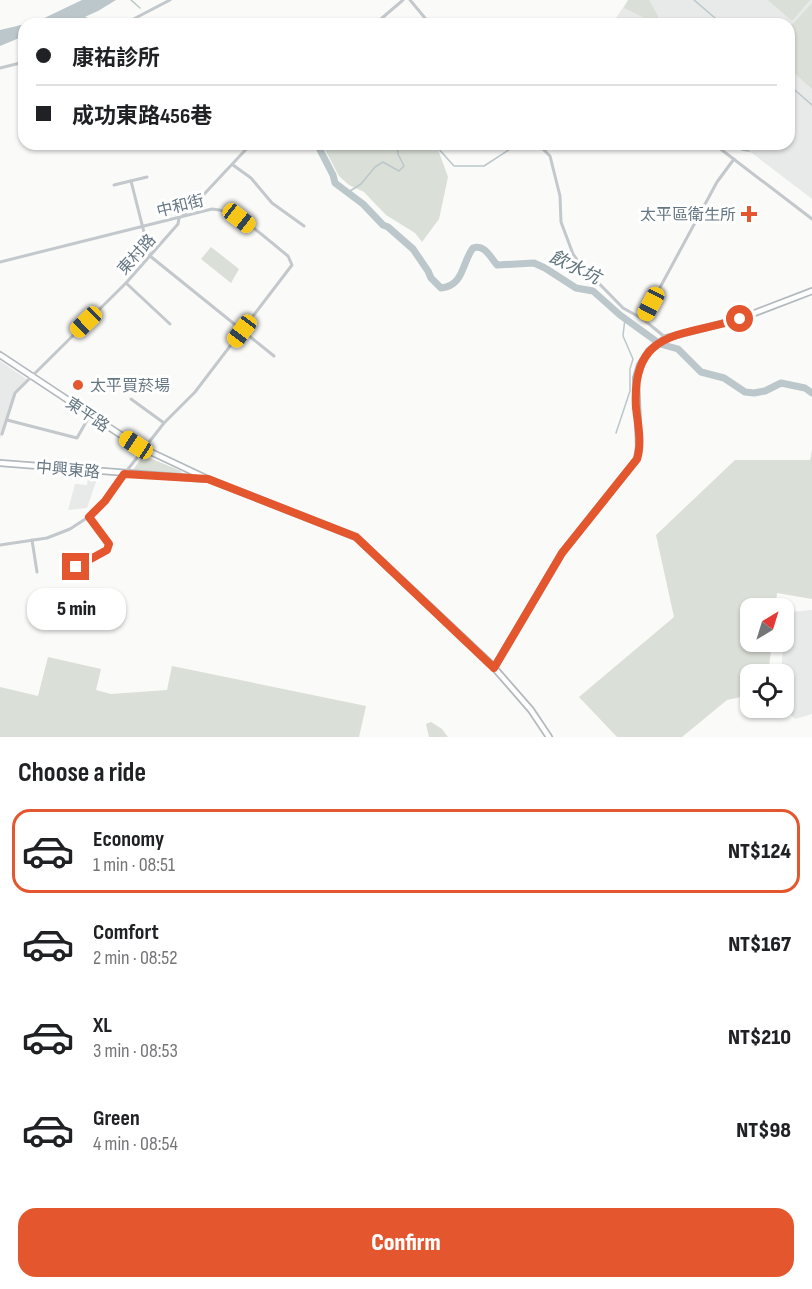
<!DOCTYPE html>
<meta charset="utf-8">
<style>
:root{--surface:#fff;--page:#f2f2f2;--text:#202124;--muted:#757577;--line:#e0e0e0;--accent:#e4572e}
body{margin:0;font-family:"Sofia Sans Condensed","Noto Sans TC",sans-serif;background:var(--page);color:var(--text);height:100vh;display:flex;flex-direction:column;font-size:22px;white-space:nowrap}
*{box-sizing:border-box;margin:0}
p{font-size:20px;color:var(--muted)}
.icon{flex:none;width:33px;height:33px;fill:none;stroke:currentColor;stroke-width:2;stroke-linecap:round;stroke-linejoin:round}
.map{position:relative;height:737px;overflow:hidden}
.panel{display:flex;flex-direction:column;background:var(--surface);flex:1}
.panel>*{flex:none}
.hud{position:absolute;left:18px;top:18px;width:777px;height:132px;border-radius:18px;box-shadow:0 2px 4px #0004;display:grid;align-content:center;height:132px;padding:0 18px;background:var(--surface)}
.needle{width:39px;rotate:38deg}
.tools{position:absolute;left:740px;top:598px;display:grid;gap:12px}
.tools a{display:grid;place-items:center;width:54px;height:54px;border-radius:12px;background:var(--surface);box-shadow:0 2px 4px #0004;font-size:30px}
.end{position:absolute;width:27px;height:27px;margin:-14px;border:8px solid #e4572e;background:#fff;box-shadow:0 0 0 3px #fff}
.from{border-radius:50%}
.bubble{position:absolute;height:42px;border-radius:18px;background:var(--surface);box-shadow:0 2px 4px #0004;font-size:20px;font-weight:800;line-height:42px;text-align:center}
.car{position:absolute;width:18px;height:36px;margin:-18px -9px;border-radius:8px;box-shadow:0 0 4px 2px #0007;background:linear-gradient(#f5c518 24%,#345 0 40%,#f5c518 0 76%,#345 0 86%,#f5c518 0)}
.hud b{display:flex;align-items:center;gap:21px;height:57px;font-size:22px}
.hud b+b{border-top:2px solid var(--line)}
.hud i{width:15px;height:15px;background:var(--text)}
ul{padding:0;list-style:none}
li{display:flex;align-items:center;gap:18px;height:84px;margin:0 12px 9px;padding:0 6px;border:3px solid transparent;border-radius:18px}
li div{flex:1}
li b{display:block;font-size:22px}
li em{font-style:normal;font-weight:800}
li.active{border-color:var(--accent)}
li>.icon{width:54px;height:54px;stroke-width:1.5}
h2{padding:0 18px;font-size:27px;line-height:72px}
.primary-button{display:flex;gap:12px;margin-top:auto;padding:12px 18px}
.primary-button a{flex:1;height:69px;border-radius:18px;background:var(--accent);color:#fff;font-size:24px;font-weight:800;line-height:69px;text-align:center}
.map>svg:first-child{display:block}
.built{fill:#e8e9e9}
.green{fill:#dadfd7}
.water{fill:#bbc7cb}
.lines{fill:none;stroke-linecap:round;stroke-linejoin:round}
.stream{stroke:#bbc7cb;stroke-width:1.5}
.river{stroke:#bbc7cb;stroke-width:7}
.secondary-casing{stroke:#b3babf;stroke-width:8}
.street{stroke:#c3c8cc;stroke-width:3}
.secondary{stroke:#fff;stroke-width:4.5}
.route{stroke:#e4572e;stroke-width:8}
.poi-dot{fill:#e4572e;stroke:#fff;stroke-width:2}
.labels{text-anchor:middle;stroke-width:6;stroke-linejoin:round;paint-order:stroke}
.street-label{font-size:16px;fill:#657683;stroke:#fff}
.poi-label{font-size:16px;fill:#657683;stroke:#fff;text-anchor:end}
.water-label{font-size:18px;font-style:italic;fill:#60757c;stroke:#fff}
</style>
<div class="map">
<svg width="812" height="737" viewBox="0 0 812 737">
<rect width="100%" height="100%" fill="#fafaf8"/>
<g class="built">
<path d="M 628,0 L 812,0 L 812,199 L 740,144 L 789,144 L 789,24 L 612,24 Z"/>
<path d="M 0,361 L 28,380 L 15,394 L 0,439 Z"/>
<path d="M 88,478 L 97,479 L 87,508 L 68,510 L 75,484 L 87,485 Z"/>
<path d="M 812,610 L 812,714 L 795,719 L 783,706 L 783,675 L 781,675 L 785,621 L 791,612 Z"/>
</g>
<g class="green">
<path d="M 628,0 L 649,0 L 658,16 L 658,22 L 655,23 L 624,8 Z"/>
<path d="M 768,0 L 810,0 L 792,21 Z"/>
<path d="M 812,3 L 812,89 L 789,68 L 789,28 Z"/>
<path d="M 322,144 L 436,144 L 448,177 L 439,219 L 422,242 L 415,233 L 386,215 L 364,192 L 349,185 L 339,176 Z"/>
<path d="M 211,247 L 239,269 L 231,283 L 201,259 Z"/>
<path d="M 812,450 L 812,599 L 777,593 L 775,609 L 750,609 L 750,642 L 772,642 L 768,675 L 750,675 L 750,695 L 727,700 L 682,737 L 617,737 L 579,697 L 674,617 L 656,535 L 735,460 L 810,460 Z"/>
<path d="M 145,456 L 181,471 L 182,474 L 133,470 L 142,457 Z"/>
<path d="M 48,657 L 101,669 L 96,690 L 111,694 L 167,690 L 172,666 L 366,706 L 359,737 L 0,737 L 0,687 L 38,696 Z"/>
<path d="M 431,722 L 442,729 L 448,737 L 429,737 L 426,724 Z"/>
</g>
<path class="water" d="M 82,0 L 116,0 L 98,11 L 69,24 L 24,24 L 24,36 L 0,46 L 0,30 L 38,21 Z"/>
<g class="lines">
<g class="stream">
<path d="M 131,0 L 140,8"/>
<path d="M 694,0 L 722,24"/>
<path d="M 146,22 L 147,24"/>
<path d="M 789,85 L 812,105"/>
<path d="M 430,144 L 437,147 L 454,166 L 484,166 L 518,144"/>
<path d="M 735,144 L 742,150 L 749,151"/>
<path d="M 347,193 L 361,184 L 375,167 L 383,162 L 399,171 L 404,166 L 398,154 L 397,144"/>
<path d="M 616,433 L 630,391 L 630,369 L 633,359 L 623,336 L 625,318"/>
</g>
<g class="river">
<path d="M 71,15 L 94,24"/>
<path d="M 317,144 L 333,175 L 335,183 L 363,204 L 383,225 L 388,227 L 413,249 L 428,271 L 431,278 L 441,288 C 464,286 462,262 473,248 C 485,244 490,257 497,265 L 534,263 L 545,268 L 576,288 L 593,291 L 620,315 L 660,344 L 678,349 L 701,372 L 724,378 L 745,392 L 754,393 L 765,391 L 781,383 L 805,388 L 812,393"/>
</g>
<g class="secondary-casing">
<g id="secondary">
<path d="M 0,355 L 136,445 L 208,479 L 356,537 L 490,663 L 531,710 L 549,737"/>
<path d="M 0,463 L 205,479"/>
<path d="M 494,668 L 562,553 L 637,459 L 639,446 L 636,378 L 640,365 L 649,351 L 666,338 L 739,319 L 812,291"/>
</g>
</g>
<g class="street">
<path d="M 410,0 L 430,24"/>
<path d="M 124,24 L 170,0"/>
<path d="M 375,24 L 403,0"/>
<path d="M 0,68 L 24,62"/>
<path d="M 538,144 L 550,156 L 560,196 L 561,222 L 573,254 L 580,264 L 623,308 L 643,319 L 666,338"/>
<path d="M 714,144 L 812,219"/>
<path d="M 233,165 L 251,178 L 272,203 L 304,226"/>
<path d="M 131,181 L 150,256 L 274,356"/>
<path d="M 114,185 L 147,177"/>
<path d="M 0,262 L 212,209 C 239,210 267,240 288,256 L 292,265 L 195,392 L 164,423 L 93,514 L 70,529 L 47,538 L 0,545"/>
<path d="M 126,283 L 170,324"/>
<path d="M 643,319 L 717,182 L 734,159"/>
<path d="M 131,399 L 164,423"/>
<path d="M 7,420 L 77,438 L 90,415"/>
<path d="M 2,434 L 15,393 L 126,283 L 178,224 L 179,218 L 193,206 L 251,144"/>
<path d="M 32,540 L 37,572"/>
<path d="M 76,566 L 107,550 L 109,544 L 89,517"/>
</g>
<use href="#secondary" class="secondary"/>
</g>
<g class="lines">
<path class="route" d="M 76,567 L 107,550 L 109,544 L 89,517 L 105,501 L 124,474 L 208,479 L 356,537 L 494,668 L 562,553 L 637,459 C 642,444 638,424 636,408 C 631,329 680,337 740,319"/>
</g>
<g class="poi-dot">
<path d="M746 205h6v6h6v6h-6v6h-6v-6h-6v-6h6z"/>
<circle cx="78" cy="385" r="6"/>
</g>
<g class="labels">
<g class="street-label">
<text transform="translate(180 205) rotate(-14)" y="6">中和街</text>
<text transform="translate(136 254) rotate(-48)" y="6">東村路</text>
<text transform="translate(88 414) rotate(34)" y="6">東平路</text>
<text transform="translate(68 469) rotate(5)" y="6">中興東路</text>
</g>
<g class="poi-label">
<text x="736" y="220">太平區衛生所</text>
<text x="90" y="391" text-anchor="start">太平買菸場</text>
</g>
<g class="water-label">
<text transform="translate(575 267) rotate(26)" y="6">飲水坑</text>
</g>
</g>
</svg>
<div class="tools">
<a><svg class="needle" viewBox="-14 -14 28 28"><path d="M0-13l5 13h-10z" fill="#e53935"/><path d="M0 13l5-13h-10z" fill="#757577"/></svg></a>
<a><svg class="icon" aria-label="locate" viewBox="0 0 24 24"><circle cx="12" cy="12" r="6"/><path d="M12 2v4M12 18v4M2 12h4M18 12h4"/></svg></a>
</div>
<i class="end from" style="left:740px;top:319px"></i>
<i class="end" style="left:76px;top:567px"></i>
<div class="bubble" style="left:27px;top:588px;width:99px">5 min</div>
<i class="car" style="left:239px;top:218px;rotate:128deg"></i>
<i class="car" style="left:651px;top:304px;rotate:208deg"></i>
<i class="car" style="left:86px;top:322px;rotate:226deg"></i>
<i class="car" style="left:242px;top:331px;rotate:217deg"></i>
<i class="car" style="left:136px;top:445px;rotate:303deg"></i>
<div class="hud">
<b><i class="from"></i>康祐診所</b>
<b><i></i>成功東路456巷</b>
</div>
</div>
<section class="panel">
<h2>Choose a ride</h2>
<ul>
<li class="active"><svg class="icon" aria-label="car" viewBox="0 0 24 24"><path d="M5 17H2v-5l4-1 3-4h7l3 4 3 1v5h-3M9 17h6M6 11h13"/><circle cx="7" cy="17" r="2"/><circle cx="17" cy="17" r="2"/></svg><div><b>Economy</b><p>1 min · 08:51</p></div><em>NT$124</em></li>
<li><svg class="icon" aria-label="car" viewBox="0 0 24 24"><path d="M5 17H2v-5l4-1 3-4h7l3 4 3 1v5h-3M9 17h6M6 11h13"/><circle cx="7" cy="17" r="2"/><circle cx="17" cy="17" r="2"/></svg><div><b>Comfort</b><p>2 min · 08:52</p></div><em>NT$167</em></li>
<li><svg class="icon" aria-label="car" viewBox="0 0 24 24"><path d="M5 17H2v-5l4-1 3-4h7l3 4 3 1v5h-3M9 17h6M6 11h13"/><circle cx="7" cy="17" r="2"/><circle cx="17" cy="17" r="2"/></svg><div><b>XL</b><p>3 min · 08:53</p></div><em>NT$210</em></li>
<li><svg class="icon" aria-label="car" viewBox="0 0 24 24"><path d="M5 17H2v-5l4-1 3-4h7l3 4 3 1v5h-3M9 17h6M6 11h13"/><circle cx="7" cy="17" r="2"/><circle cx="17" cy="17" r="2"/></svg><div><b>Green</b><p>4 min · 08:54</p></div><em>NT$98</em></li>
</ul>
<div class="primary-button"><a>Confirm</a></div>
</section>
